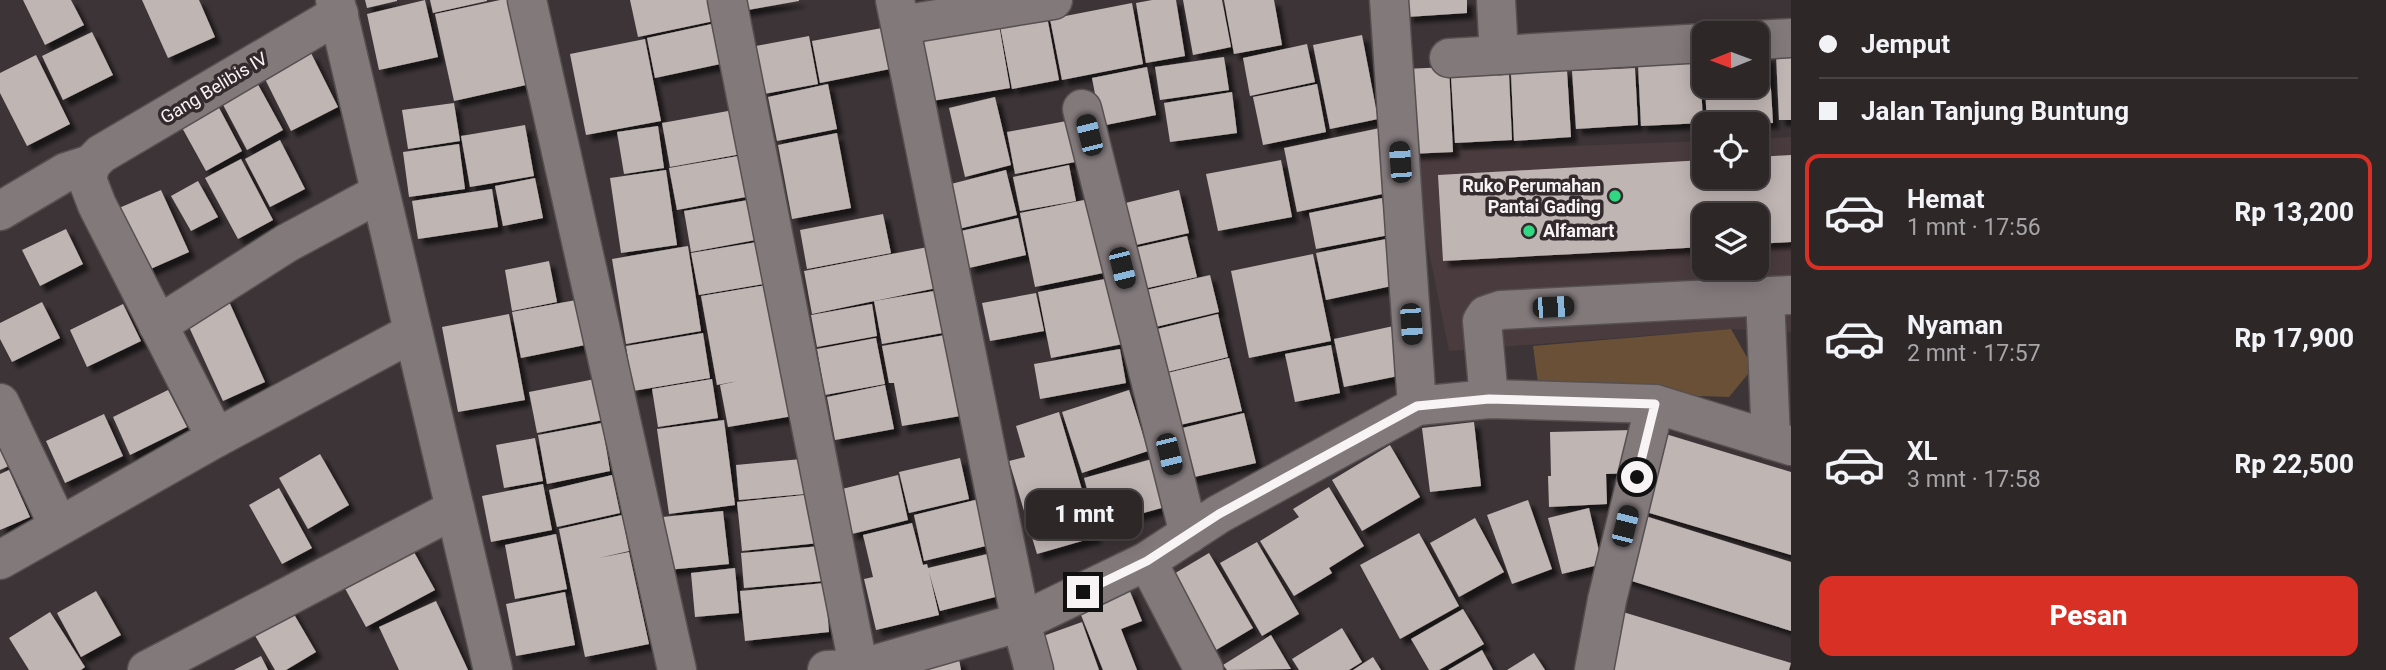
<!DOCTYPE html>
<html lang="id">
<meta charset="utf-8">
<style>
:root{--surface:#2d2728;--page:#393334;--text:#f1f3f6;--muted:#a7a5a8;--line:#484445;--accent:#d93025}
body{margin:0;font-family:Roboto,sans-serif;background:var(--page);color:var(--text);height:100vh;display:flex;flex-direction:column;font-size:26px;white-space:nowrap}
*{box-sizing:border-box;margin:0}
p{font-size:23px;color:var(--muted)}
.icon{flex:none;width:38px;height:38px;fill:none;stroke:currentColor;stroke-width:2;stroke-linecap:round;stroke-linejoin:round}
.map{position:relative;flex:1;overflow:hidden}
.details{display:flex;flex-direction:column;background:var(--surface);width:595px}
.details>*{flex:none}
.top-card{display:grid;align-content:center;height:154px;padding:0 28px;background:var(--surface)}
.needle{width:46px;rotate:269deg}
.buttons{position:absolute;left:1692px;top:21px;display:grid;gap:14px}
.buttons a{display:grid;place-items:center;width:77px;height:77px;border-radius:14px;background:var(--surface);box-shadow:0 4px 18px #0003,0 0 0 2px var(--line);font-size:35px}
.end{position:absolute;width:32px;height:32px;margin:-16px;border:9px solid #f8f3f4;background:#111;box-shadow:0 0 0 4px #111}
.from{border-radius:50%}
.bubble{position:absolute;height:49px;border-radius:14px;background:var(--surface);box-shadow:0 4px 18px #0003,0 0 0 2px var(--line);font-size:23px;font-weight:800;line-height:49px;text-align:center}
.car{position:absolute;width:21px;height:42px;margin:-21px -10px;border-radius:9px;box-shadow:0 0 5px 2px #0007;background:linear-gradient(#222 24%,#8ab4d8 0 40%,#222 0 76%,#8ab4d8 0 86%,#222 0)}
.top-card b{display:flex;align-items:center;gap:24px;height:66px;font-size:26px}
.top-card b+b{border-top:2px solid var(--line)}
.top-card i{width:18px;height:18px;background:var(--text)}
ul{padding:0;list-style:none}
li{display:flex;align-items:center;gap:21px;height:116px;margin:0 14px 10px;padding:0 14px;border:4px solid transparent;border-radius:14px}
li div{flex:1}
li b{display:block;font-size:26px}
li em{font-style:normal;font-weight:800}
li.selected{border-color:var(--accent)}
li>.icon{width:63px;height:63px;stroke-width:1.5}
.primary-button{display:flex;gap:14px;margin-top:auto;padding:14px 28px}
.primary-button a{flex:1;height:80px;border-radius:14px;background:var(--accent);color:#fff;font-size:28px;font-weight:800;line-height:80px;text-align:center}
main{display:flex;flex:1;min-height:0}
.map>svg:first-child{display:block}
.built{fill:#4a3b3e;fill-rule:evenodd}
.green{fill:#6a5036}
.building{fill:#bfb5b3;filter:url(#shadow)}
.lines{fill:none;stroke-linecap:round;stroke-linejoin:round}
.minor-casing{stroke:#565051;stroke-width:41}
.minor{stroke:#82797b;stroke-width:38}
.route{stroke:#f8f3f4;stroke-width:9}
.poi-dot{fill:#30d883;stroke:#322a2c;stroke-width:2.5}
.labels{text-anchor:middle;stroke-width:7;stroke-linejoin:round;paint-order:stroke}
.street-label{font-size:18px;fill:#f8f3f4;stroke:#322a2c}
.poi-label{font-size:18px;font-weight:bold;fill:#f8f3f4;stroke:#322a2c;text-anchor:end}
</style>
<main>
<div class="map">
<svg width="1791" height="670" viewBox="0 0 1791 670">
<defs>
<filter id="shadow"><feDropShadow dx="6" dy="6" stdDeviation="2" flood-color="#0009"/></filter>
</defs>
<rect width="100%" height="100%" fill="#3c3436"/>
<path class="built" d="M 1791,137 L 1791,332 L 1731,329 L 1449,351 L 1409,152 L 1704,141 L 1704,177 L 1757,177 L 1757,139 ZM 1704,215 L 1757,215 L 1757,268 L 1704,268 Z"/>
<path class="green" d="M 1731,329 L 1753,368 L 1729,397 L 1539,391 L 1533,346 Z"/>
<g class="building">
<path d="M 23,0 L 71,0 L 84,25 L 45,45 Z"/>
<path d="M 142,0 L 199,0 L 215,37 L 168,58 Z"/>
<path d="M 365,0 L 397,0 L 397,1 L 367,8 Z"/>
<path d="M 425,0 L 438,57 L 379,70 L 367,14 Z"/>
<path d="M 430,0 L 487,0 L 487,1 L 433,13 Z"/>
<path d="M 500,0 L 508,0 L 526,85 L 454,101 L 435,14 Z"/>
<path d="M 630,0 L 709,0 L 714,21 L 638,37 Z"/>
<path d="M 734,0 L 799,0 L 799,1 L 736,12 Z"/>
<path d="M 1152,0 L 1176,0 L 1185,56 L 1146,63 L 1136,3 Z"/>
<path d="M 1183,0 L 1222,0 L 1231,47 L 1193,55 Z"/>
<path d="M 1224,0 L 1274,0 L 1282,45 L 1234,54 Z"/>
<path d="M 1406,0 L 1467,0 L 1467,13 L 1407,17 Z"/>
<path d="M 1132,3 L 1143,64 L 1062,80 L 1050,19 Z"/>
<path d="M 1045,6 L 1059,80 L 1012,89 L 998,15 Z"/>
<path d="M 998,19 L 1010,88 L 920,103 L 907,35 Z"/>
<path d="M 716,23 L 725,63 L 655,78 L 647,38 Z"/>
<path d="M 882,28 L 890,69 L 820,83 L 812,41 Z"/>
<path d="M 92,32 L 113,75 L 63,100 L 42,56 Z"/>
<path d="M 1362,35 L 1378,119 L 1330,129 L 1313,45 Z"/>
<path d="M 809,36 L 818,84 L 764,94 L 756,46 Z"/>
<path d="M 645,39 L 661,121 L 586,135 L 570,54 Z"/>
<path d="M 1307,44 L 1315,82 L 1250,96 L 1243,58 Z"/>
<path d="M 311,53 L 338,107 L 291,131 L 264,77 Z"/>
<path d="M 1791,54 L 1791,120 L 1779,120 L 1776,55 Z"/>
<path d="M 36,55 L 70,124 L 27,146 L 0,93 L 0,73 Z"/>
<path d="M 1757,56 L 1769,56 L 1773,123 L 1707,124 L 1705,86 L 1757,86 Z"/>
<path d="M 1224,57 L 1229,90 L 1160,100 L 1155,67 Z"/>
<path d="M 1700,62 L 1703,123 L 1641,126 L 1638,65 Z"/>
<path d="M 1147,67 L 1156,115 L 1101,126 L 1092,78 Z"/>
<path d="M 1449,67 L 1453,152 L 1408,154 L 1404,69 Z"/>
<path d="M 1635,68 L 1638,125 L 1576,129 L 1572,71 Z"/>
<path d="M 1567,70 L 1571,137 L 1514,141 L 1511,74 Z"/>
<path d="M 1509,74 L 1512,140 L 1455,143 L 1451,77 Z"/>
<path d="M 255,79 L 283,130 L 247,150 L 220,99 Z"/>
<path d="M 828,84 L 837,129 L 777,141 L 768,97 Z"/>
<path d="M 1317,84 L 1326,132 L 1263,145 L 1253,97 Z"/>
<path d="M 1232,92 L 1237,133 L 1170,142 L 1164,103 Z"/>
<path d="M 995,97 L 1011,165 L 965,177 L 949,108 Z"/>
<path d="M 454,103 L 460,141 L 408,149 L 402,110 Z"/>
<path d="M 217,104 L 242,151 L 206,171 L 180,124 Z"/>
<path d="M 739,109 L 747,153 L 670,167 L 662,123 Z"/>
<path d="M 1072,120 L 1080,161 L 1015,174 L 1007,132 Z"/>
<path d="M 525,125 L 534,176 L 470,187 L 461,136 Z"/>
<path d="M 658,126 L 664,168 L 624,174 L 617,132 Z"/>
<path d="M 1380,128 L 1392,192 L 1297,212 L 1284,148 Z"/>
<path d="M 837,133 L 851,208 L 792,219 L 778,145 Z"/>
<path d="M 280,140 L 305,189 L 270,207 L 245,159 Z"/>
<path d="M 459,144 L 465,189 L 409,197 L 403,152 Z"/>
<path d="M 744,155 L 751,196 L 677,210 L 669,168 Z"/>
<path d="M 1791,155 L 1791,242 L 1757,244 L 1757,215 L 1704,215 L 1704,247 L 1443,261 L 1438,175 L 1704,160 L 1704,177 L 1757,177 L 1757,157 Z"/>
<path d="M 241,159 L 273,220 L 238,239 L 205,178 Z"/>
<path d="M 1281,160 L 1292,217 L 1218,231 L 1206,174 Z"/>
<path d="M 1069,165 L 1076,201 L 1020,211 L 1013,177 Z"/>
<path d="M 666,170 L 677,245 L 621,253 L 610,178 Z"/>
<path d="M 1006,170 L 1017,215 L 954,230 L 943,186 Z"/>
<path d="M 535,178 L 543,218 L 503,226 L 495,186 Z"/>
<path d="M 198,181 L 218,217 L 191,231 L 171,196 Z"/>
<path d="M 492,189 L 498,227 L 418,239 L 412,201 Z"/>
<path d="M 161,190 L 189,252 L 146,271 L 119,208 Z"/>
<path d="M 1179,190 L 1189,233 L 1123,248 L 1113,206 Z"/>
<path d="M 1094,198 L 1108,272 L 1035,287 L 1020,213 Z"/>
<path d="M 1382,198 L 1389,235 L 1316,249 L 1309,213 Z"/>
<path d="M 754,199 L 761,239 L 691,252 L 684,211 Z"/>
<path d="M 883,214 L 891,253 L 807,269 L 800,230 Z"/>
<path d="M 1018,218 L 1026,255 L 969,268 L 961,231 Z"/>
<path d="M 66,229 L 83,264 L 40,286 L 22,250 Z"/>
<path d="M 1187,236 L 1197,277 L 1134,291 L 1125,250 Z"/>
<path d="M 1391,238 L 1401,284 L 1326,300 L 1316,253 Z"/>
<path d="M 763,241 L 770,283 L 699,295 L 691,253 Z"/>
<path d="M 938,245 L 946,286 L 812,314 L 804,271 Z"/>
<path d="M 688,246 L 701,331 L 626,344 L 612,259 Z"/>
<path d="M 1313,254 L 1331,341 L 1249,358 L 1231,271 Z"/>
<path d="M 549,261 L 557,302 L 512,311 L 505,270 Z"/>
<path d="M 1210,275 L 1219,312 L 1147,329 L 1138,292 Z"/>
<path d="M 1110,278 L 1123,344 L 1051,358 L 1038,292 Z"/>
<path d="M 778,283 L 799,415 L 728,427 L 720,385 L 738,381 L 717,385 L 701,296 Z"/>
<path d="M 940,290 L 948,332 L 882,344 L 874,301 Z"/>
<path d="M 1036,293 L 1044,331 L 990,341 L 982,303 Z"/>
<path d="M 227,297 L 265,382 L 223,401 L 184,316 Z"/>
<path d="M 576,300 L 585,345 L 521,358 L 512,312 Z"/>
<path d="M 42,302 L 60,338 L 12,362 L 0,339 L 0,323 Z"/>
<path d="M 123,304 L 141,341 L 87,367 L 70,330 Z"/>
<path d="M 872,304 L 877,336 L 817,347 L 811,315 Z"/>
<path d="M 509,314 L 525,400 L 458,412 L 442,327 Z"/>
<path d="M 1218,314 L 1228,357 L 1159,374 L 1149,331 Z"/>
<path d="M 1398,325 L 1408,374 L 1344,387 L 1334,339 Z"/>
<path d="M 703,333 L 710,378 L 633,391 L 626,346 Z"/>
<path d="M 951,334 L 966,415 L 902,426 L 894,383 L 889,383 L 882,346 Z"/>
<path d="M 876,338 L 885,384 L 825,395 L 817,349 Z"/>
<path d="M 1331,345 L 1340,393 L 1295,402 L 1285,354 Z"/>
<path d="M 1120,349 L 1126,383 L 1040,399 L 1034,364 Z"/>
<path d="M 1229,358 L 1242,411 L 1171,427 L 1159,375 Z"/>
<path d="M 595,379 L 603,420 L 537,433 L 529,392 Z"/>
<path d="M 712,379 L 718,418 L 658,427 L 652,389 Z"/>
<path d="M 885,385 L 894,429 L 835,440 L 827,397 Z"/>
<path d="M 168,390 L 187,427 L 130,455 L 113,417 Z"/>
<path d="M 1129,390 L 1148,451 L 1082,473 L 1062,412 Z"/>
<path d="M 1059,412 L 1096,537 L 1037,554 L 1009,461 L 1025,457 L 1016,426 Z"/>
<path d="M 1244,413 L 1256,463 L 1190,478 L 1178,429 Z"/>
<path d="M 104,414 L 123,456 L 65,483 L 46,441 Z"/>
<path d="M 724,420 L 735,505 L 669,514 L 657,429 Z"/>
<path d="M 1474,422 L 1481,486 L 1430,492 L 1422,428 Z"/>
<path d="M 602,423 L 610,471 L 547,484 L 538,435 Z"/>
<path d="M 1633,430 L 1634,473 L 1606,474 L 1607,504 L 1549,507 L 1548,476 L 1551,476 L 1550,432 Z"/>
<path d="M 1659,432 L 1791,472 L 1791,555 L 1636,509 Z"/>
<path d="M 0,434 L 13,464 L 0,470 Z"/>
<path d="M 535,438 L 543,481 L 504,488 L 496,445 Z"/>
<path d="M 1390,445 L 1420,497 L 1362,531 L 1332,480 Z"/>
<path d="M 320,454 L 349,505 L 308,529 L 279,478 Z"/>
<path d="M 813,458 L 816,493 L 739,500 L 736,465 Z"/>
<path d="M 960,458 L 969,499 L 909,513 L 899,472 Z"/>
<path d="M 1152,459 L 1165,507 L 1097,526 L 1084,478 Z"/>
<path d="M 9,470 L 30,517 L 0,530 L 0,474 Z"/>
<path d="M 612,475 L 620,513 L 557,527 L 549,490 Z"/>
<path d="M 898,475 L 908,520 L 852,534 L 842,489 Z"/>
<path d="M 543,484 L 552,530 L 491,542 L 482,496 Z"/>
<path d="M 1329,487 L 1364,546 L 1329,568 L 1332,573 L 1294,596 L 1260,541 L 1299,517 L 1293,509 Z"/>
<path d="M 279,488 L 312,548 L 282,564 L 249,505 Z"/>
<path d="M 814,494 L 819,543 L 742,551 L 737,502 Z"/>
<path d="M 979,499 L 990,545 L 924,561 L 914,515 Z"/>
<path d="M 1528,500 L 1552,569 L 1512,584 L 1487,515 Z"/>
<path d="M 1589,508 L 1602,564 L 1562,574 L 1548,518 Z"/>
<path d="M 723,511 L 729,564 L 657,571 L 652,518 Z"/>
<path d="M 1639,514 L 1791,562 L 1791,631 L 1619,577 Z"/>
<path d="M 622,515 L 629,551 L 599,558 L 629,552 L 649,644 L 585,657 L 559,529 Z"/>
<path d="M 1475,518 L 1504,572 L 1459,597 L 1430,543 Z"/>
<path d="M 912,523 L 923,565 L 927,564 L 928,568 L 1000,551 L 1011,593 L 940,611 L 929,572 L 939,615 L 876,630 L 864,579 L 873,577 L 863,535 Z"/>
<path d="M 1419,533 L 1459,606 L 1400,639 L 1360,565 Z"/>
<path d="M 556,534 L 567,589 L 515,599 L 505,545 Z"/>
<path d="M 1257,542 L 1299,614 L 1262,636 L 1220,563 Z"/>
<path d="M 409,543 L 435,590 L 366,627 L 341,581 Z"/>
<path d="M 821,546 L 824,581 L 744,588 L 741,553 Z"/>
<path d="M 1209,553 L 1253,628 L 1216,650 L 1172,575 Z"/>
<path d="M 735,568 L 739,613 L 695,617 L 691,573 Z"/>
<path d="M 825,583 L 829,632 L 745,641 L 740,591 Z"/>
<path d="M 1129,589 L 1142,621 L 1121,629 L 1137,670 L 1103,670 L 1079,610 Z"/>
<path d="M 96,591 L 121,635 L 81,657 L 57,613 Z"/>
<path d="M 565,592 L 575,645 L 516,656 L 506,604 Z"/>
<path d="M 436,601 L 468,670 L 399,670 L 379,627 Z"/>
<path d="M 288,604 L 316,652 L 286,670 L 275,670 L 250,627 Z"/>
<path d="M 1463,609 L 1484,644 L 1439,670 L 1429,670 L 1411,639 Z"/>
<path d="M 50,612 L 85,667 L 81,670 L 29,670 L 9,638 Z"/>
<path d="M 1623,612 L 1791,663 L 1789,670 L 1606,670 Z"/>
<path d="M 1082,622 L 1099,670 L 1042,670 L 1032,640 Z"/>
<path d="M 1342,628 L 1362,662 L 1349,670 L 1299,670 L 1292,659 Z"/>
<path d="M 1271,635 L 1291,669 L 1227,670 L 1223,665 Z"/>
<path d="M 1482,650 L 1493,670 L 1448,670 Z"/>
<path d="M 1534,653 L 1545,670 L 1507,670 Z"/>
<path d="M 261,656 L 268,670 L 234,670 Z"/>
<path d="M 1373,657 L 1381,670 L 1353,670 Z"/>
<path d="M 959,659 L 961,670 L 908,670 Z"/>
</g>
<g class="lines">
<g class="minor-casing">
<g id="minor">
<path d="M 335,0 L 493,670"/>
<path d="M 527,0 L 677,670"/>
<path d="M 727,0 L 859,670"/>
<path d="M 895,0 L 1021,622 L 1034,670"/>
<path d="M 1389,0 L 1417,406"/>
<path d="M 1496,0 L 1499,55"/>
<path d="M 901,25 L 1053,0"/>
<path d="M 1757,40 L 1791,38"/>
<path d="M 1449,58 L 1704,43"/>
<path d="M 1082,109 L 1189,534"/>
<path d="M 91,164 L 87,179 L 97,205 L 216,438"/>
<path d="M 0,211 L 66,172 L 91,164 L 101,154 L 339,14"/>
<path d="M 1765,296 L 1771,440"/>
<path d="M 158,325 L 287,243 L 380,193"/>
<path d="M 1489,399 L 1482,321 L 1486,315 L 1501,310 L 1791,295"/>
<path d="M 0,403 L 58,525"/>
<path d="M 0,560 L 216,438 L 412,333"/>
<path d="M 1147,561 L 1204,670"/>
<path d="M 147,670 L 455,509"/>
<path d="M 827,670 L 859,669 L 1021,622 L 1147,561 L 1219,514 L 1417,406 L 1489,399 L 1655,404 L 1791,446"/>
<path d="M 1594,670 L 1607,600 L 1655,404"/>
</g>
</g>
<use href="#minor" class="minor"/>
</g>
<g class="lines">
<path class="route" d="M 1083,592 L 1147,561 L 1219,514 L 1417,406 L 1489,399 L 1655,404 L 1637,477"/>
</g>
<g class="poi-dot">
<circle cx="1615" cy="196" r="7"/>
<circle cx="1529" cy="231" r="7"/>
</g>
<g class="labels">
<g class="street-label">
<text transform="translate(214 88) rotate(-31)" y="6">Gang Belibis IV</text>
</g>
<g class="poi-label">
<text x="1601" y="192">Ruko Perumahan<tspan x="1601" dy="21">Pantai Gading</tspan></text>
<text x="1543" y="237" text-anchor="start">Alfamart</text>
</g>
</g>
</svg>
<div class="buttons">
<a><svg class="needle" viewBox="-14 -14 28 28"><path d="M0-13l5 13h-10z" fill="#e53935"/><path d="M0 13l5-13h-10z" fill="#a7a5a8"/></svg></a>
<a><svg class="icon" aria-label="locate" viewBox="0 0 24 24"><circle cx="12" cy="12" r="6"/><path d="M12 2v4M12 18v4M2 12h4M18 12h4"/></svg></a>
<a><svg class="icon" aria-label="layers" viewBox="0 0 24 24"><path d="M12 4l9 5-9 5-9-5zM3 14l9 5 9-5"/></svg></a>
</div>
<i class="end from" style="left:1637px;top:477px"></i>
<i class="end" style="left:1083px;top:592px"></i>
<div class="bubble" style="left:1026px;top:490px;width:116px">1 mnt</div>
<i class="car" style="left:1089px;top:135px;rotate:346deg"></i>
<i class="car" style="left:1400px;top:162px;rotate:356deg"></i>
<i class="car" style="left:1122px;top:268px;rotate:166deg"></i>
<i class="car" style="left:1553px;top:307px;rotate:87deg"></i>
<i class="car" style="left:1411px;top:324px;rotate:176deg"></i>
<i class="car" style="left:1169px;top:454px;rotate:166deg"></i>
<i class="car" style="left:1625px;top:526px;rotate:14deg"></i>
</div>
<section class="details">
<div class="top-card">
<b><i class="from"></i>Jemput</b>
<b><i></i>Jalan Tanjung Buntung</b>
</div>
<ul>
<li class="selected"><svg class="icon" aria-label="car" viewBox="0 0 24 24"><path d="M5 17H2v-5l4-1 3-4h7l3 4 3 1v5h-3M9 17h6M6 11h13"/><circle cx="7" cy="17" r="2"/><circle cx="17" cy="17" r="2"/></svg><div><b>Hemat</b><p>1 mnt · 17:56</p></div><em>Rp 13,200</em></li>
<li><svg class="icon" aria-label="car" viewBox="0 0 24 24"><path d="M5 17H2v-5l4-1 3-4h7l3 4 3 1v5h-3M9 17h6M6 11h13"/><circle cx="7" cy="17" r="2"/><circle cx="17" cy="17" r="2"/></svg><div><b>Nyaman</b><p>2 mnt · 17:57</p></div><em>Rp 17,900</em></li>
<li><svg class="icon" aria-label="car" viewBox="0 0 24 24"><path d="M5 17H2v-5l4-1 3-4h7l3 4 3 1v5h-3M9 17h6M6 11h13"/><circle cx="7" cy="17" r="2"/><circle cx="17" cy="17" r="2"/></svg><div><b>XL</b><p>3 mnt · 17:58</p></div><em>Rp 22,500</em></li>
</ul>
<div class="primary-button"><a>Pesan</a></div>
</section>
</main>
